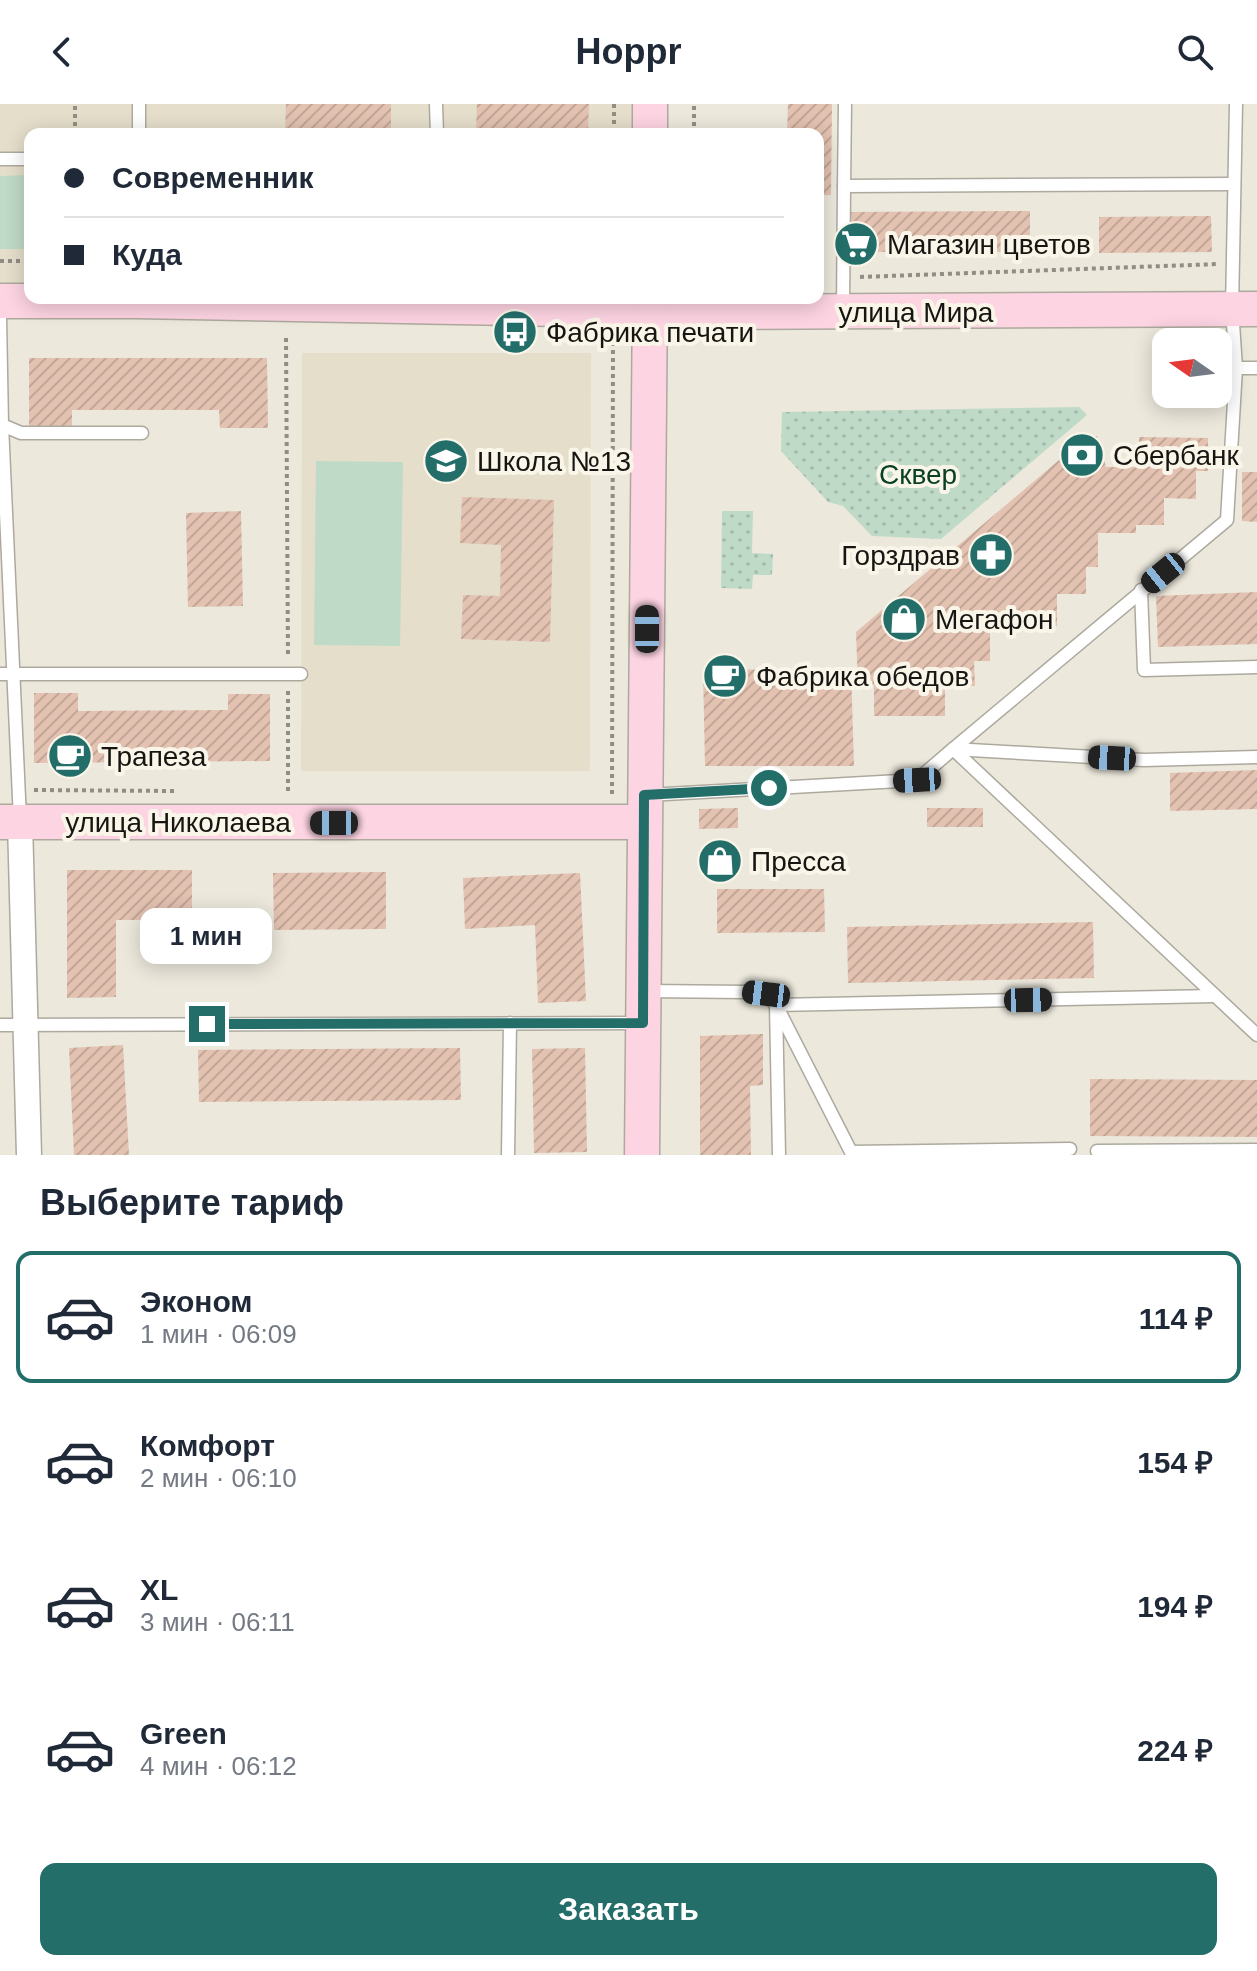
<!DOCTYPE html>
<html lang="ru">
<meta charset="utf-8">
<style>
:root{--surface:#fff;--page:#f6f6f7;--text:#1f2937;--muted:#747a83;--line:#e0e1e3;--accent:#246e6a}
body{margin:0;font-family:Arial,sans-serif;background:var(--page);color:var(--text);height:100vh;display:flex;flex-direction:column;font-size:30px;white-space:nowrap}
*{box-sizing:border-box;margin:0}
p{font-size:26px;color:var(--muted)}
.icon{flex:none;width:44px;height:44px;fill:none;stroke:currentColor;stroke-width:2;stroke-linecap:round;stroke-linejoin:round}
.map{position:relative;height:1051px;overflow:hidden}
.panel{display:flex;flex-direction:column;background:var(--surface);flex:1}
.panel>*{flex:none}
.top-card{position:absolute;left:24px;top:24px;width:800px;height:176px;border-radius:16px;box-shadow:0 4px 20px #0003;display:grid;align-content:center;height:176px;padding:0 40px;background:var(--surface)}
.needle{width:52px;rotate:284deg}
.buttons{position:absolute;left:1152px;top:224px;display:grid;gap:16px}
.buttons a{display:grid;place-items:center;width:80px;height:80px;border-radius:16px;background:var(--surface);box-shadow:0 4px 20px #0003;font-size:40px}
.end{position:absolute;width:36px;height:36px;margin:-18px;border:10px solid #246e6a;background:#fff;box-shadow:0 0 0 4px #fff}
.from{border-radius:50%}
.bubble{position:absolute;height:56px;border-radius:16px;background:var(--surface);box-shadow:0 4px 20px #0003;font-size:26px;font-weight:700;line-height:56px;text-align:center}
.car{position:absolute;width:24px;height:48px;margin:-24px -12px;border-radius:10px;box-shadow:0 0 6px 2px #0007;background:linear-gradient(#222 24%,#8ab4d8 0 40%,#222 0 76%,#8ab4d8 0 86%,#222 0)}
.top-card b{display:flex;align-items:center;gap:28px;height:76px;font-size:30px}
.top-card b+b{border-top:2px solid var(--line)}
.top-card i{width:20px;height:20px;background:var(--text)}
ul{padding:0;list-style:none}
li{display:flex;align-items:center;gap:24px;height:132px;margin:0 16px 12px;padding:0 24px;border:4px solid transparent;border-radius:16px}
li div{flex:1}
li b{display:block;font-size:30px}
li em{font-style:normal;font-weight:700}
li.selected{border-color:var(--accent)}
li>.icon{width:72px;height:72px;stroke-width:1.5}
h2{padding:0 40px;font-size:36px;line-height:96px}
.primary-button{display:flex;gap:16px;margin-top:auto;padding:16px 40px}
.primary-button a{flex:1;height:92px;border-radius:16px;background:var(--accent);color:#fff;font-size:32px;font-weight:700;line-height:92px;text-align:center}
header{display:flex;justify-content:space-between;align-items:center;height:104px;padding:0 40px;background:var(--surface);font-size:36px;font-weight:700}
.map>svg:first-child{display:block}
.built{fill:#e5decb}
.green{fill:#c0dac8}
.park{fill:url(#park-dots)}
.building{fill:url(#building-hatch)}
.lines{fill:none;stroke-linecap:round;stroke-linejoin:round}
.service-casing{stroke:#ada99e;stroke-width:15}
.minor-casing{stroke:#ada99e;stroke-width:27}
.secondary-casing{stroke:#ada99e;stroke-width:37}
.path{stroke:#908d84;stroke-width:4;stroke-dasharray:4 4;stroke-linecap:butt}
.service{stroke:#fff;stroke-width:12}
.minor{stroke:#fff;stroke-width:24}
.secondary{stroke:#fdd4e2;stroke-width:34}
.route{stroke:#246e6a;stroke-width:10}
.labels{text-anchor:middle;stroke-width:8;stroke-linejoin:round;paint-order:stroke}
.poi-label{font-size:28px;fill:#171511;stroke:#faf5e9;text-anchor:start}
.street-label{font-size:28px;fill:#171511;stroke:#faf5e9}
.park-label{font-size:28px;fill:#084125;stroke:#faf5e9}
</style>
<header><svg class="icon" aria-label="back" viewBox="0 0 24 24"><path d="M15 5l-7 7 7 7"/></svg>Hoppr<svg class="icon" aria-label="search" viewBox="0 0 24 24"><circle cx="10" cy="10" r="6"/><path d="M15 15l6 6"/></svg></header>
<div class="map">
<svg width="1257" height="1051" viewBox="0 0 1257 1051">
<defs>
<pattern id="park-dots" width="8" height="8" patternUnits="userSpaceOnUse" patternTransform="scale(2)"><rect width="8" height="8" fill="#c0dac8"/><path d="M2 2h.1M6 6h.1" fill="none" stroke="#a4baab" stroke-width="1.8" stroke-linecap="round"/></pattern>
<pattern id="building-hatch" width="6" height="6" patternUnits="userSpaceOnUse" patternTransform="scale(2)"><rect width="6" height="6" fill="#e3c2b1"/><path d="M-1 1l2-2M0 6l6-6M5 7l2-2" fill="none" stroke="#c2a697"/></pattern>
</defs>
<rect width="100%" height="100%" fill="#ece8dc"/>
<g class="built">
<path d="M 0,0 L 650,0 L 650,30 L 30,30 L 30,194 L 0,197 Z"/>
<path d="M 302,249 L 591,249 L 590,667 L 301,667 Z"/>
</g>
<g class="green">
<path d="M 30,71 L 30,145 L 0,145 L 0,72 Z"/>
<path d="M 316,357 L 403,358 L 400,542 L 314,541 Z"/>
</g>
<g class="park">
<path d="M 1079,303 L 1087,311 L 941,435 L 872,432 L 843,402 L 828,398 L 781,347 L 782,308 Z"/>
<path d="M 722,407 L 753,407 L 752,449 L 773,450 L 772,471 L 753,471 L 752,485 L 721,484 Z"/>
</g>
<g class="building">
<path d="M 286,0 L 391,0 L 391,30 L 285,30 Z"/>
<path d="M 477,0 L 589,0 L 588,30 L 476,30 Z"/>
<path d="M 788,0 L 832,0 L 831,91 L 818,91 L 818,30 L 787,30 Z"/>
<path d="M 1030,107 L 1030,148 L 851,148 L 851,108 Z"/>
<path d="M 1211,112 L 1212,148 L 1099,149 L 1099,113 Z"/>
<path d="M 29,254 L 267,254 L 268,324 L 220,324 L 219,306 L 72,306 L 72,324 L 29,324 Z"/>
<path d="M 1097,332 L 1106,363 L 1139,363 L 1139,333 L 1208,334 L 1208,367 L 1196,367 L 1196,395 L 1164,394 L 1164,421 L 1136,421 L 1136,429 L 1098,429 L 1098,463 L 1086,463 L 1086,490 L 1057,490 L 1057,522 L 990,522 L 990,557 L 974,557 L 975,582 L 945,582 L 945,612 L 874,612 L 874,581 L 858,581 L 856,528 L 1085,334 Z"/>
<path d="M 1242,368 L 1257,368 L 1257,418 L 1242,417 Z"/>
<path d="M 462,393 L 554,396 L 550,538 L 461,535 L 463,491 L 500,492 L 501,441 L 460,439 Z"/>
<path d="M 241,407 L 243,502 L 188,503 L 186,409 Z"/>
<path d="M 1257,488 L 1257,540 L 1158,543 L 1156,492 Z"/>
<path d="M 851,565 L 854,662 L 705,662 L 703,566 Z"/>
<path d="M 34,589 L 78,589 L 78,607 L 228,606 L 228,590 L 270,590 L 270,657 L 34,659 Z"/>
<path d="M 1257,666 L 1257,705 L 1170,707 L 1170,669 Z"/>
<path d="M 738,704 L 738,724 L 699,725 L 699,705 Z"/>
<rect x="927" y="704" width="56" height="19"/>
<path d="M 67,766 L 192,766 L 192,816 L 116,816 L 116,893 L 67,894 Z"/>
<path d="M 386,768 L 386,825 L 274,826 L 273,769 Z"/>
<path d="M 580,769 L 586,897 L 538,899 L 535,821 L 465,825 L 463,774 Z"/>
<path d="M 717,785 L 824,785 L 825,828 L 717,829 Z"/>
<path d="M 1093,818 L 1094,874 L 848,879 L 847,823 Z"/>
<path d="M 763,930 L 763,981 L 750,982 L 751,1051 L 700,1051 L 700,932 Z"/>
<path d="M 123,941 L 129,1051 L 74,1051 L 69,944 Z"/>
<path d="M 460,944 L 461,996 L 199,998 L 198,946 Z"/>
<path d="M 585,944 L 587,1048 L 534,1049 L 532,945 Z"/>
<path d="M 1090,975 L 1257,976 L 1257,1033 L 1090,1032 Z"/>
</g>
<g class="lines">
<g class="service-casing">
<g id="service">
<path d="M 436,0 L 437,30"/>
<path d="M 845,0 L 844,82 L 1234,80"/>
<path d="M 1236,0 L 1232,205 L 1236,264 L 1227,416 L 953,645 L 1257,931"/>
<path d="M 139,30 L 139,0"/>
<path d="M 0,55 L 30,55"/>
<path d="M 843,203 L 844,82"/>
<path d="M 0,213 L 2,321 L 0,321"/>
<path d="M 1236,264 L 1257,264"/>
<path d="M 1141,486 L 1144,566 L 1257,563"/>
<path d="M 0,570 L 301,570"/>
<path d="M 648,691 L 917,676 L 953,645 L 1144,656 L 1257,653"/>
<path d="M 20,716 L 2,321 L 21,329 L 142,329"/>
<path d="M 646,887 L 746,888 L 766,890 L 776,901 L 779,1051"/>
<path d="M 0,921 L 641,919"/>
<path d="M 1070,1045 L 851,1048 L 776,901 L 1214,892"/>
<path d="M 1097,1047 L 1257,1046"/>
<path d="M 508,1051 L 510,919"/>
</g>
</g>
<g class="minor-casing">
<path id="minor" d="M 20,718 L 29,1051"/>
</g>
<g class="secondary-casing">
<g id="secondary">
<path d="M 650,0 L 650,30"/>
<path d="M 0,197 L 136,197 L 716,208 L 1257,205"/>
<path d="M 0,718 L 644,718"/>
<path d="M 642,1051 L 650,194"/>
</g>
</g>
<g class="path">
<path d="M 614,0 L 614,30"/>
<path d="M 75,30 L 75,0"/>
<path d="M 694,30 L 694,0"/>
<path d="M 0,157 L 30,157"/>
<path d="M 860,173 L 1219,160"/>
<path d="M 286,234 L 288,554"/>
<path d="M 288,587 L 288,688"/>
<path d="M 34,686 L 174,687"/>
<path d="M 612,690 L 613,237"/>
</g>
<use href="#service" class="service"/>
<use href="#minor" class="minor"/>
<use href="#secondary" class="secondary"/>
</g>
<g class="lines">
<path class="route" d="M 207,920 L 643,919 L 644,691 L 769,684"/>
</g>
<defs>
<g id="supermarket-disc" transform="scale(2.3)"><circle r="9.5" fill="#246e6a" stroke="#faf5e9"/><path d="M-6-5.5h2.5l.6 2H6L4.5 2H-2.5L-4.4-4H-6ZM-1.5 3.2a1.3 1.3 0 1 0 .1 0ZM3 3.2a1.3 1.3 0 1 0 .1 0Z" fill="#fff"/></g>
<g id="bus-disc" transform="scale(2.3)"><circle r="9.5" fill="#246e6a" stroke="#faf5e9"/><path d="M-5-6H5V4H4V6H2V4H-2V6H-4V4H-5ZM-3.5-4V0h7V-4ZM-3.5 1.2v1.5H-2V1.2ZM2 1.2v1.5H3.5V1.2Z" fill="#fff"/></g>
<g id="bank-disc" transform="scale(2.3)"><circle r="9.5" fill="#246e6a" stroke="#faf5e9"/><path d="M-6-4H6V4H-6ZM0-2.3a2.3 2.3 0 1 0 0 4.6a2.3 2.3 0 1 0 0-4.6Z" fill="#fff"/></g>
<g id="school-disc" transform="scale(2.3)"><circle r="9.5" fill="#246e6a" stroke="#faf5e9"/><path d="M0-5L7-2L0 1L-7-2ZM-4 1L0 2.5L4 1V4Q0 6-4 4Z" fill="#fff"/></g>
<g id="pharmacy-disc" transform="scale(2.3)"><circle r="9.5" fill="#246e6a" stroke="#faf5e9"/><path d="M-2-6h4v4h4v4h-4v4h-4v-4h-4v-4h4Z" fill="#fff"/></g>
<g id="shop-disc" transform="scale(2.3)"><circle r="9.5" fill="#246e6a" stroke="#faf5e9"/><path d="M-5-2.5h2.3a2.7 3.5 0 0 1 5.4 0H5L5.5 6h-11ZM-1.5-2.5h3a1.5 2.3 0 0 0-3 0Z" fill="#fff"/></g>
<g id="cafe-disc" transform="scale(2.3)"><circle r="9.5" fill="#246e6a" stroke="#faf5e9"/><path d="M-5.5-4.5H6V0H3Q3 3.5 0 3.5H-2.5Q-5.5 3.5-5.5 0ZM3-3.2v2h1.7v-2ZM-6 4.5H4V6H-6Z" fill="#fff"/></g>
</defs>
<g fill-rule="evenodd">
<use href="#supermarket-disc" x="856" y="140"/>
<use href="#bus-disc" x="515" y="228"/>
<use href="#bank-disc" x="1082" y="351"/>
<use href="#school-disc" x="446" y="357"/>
<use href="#pharmacy-disc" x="991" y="451"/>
<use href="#shop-disc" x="904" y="515"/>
<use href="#cafe-disc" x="725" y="572"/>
<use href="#cafe-disc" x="70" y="652"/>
<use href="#shop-disc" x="720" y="757"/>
</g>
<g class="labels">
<g class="poi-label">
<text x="887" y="150">Магазин цветов</text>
<text x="546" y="238">Фабрика печати</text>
<text x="1113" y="361">Сбербанк</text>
<text x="477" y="367">Школа №13</text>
<text x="960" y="461" text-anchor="end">Горздрав</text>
<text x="935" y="525">Мегафон</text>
<text x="756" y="582">Фабрика обедов</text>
<text x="101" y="662">Трапеза</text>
<text x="751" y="767">Пресса</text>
</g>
<g class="street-label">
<text x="916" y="218">улица Мира</text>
<text x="178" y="728">улица Николаева</text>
</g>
<g class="park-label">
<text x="918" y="380">Сквер</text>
</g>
</g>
</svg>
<div class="buttons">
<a><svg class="needle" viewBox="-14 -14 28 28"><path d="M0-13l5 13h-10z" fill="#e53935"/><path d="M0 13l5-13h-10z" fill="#747a83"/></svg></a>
</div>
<i class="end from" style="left:769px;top:684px"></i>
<i class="end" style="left:207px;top:920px"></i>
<div class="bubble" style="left:140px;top:804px;width:132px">1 мин</div>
<i class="car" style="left:1163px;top:469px;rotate:231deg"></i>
<i class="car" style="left:647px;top:525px;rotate:0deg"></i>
<i class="car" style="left:1112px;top:654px;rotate:273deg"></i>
<i class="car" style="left:917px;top:676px;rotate:267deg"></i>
<i class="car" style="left:334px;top:719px;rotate:270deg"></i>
<i class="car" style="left:766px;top:890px;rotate:277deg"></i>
<i class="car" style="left:1028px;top:896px;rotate:89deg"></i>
<div class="top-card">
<b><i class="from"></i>Современник</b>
<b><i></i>Куда</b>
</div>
</div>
<section class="panel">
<h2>Выберите тариф</h2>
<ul>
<li class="selected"><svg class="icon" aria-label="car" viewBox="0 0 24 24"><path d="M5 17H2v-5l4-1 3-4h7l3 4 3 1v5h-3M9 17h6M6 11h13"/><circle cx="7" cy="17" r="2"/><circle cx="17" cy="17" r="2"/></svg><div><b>Эконом</b><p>1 мин · 06:09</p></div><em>114 ₽</em></li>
<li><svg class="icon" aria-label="car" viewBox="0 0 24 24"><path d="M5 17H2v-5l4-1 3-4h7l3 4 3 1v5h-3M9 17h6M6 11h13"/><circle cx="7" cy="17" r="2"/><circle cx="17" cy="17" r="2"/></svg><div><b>Комфорт</b><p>2 мин · 06:10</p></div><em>154 ₽</em></li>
<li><svg class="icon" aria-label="car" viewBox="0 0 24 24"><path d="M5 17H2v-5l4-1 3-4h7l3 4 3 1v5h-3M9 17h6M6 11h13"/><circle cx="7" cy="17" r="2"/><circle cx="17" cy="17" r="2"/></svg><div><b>XL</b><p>3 мин · 06:11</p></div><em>194 ₽</em></li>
<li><svg class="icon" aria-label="car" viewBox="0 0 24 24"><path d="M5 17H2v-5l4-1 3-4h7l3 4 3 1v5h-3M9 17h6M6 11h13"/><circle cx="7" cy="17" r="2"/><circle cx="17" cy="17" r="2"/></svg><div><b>Green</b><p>4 мин · 06:12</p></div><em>224 ₽</em></li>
</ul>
<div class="primary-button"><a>Заказать</a></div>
</section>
